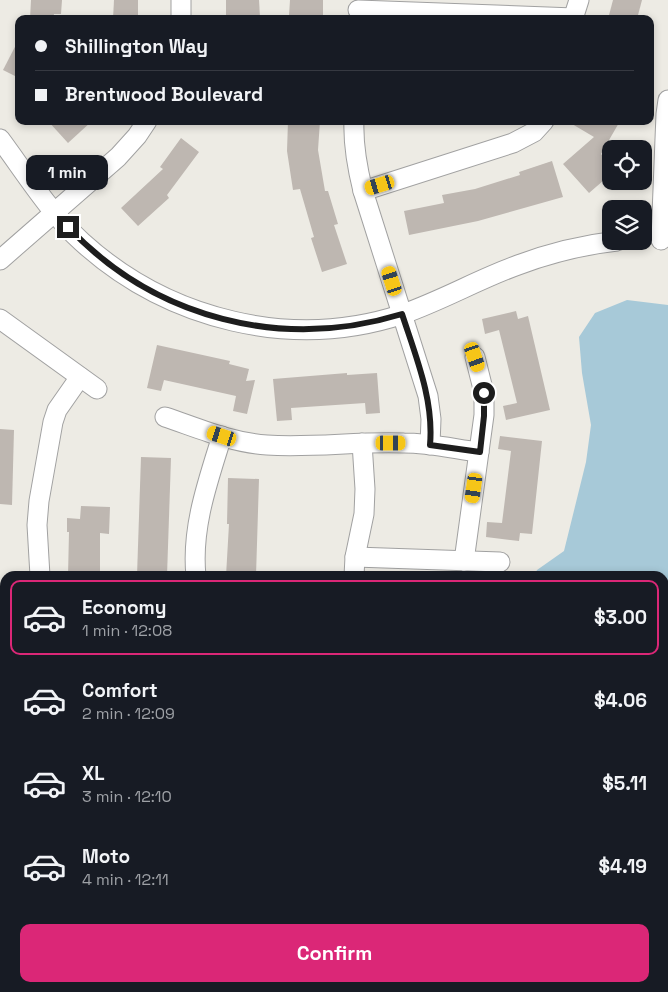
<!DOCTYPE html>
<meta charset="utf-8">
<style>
:root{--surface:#171b24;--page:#20242c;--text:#f1f3f6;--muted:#9ea1a6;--line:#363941;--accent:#db2777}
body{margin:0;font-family:"Space Grotesk",sans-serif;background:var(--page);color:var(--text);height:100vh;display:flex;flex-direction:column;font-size:19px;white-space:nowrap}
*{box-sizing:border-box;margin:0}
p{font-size:16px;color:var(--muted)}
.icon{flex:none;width:28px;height:28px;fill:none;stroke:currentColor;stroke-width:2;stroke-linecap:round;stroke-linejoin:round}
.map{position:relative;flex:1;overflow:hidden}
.drawer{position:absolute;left:0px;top:571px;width:669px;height:421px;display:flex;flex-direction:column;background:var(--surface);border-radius:15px 15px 0 0;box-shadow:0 2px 8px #0003}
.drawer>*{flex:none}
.hud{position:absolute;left:15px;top:15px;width:639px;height:110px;border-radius:10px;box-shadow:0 2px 8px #0003;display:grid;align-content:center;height:110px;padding:0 20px;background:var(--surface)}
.controls{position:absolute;left:602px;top:140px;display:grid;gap:10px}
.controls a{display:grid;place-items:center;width:50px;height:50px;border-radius:10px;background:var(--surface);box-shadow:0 2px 8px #0003;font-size:25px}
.end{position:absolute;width:22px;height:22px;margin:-11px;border:6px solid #1d1d1d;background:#fff;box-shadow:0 0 0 2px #fff}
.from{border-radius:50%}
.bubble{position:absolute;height:35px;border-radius:10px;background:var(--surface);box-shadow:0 2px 8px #0003;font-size:16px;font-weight:700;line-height:35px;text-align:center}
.car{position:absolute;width:15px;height:30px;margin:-15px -8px;border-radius:6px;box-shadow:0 0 4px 1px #0007;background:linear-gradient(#f5c518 24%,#345 0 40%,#f5c518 0 76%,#345 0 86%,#f5c518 0)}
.hud b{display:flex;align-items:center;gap:18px;height:48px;font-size:19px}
.hud b+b{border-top:1px solid var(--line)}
.hud i{width:12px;height:12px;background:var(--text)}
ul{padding:9px 0 0;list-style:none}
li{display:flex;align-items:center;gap:15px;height:75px;margin:0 10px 8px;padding:0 10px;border:2px solid transparent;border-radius:10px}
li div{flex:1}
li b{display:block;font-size:19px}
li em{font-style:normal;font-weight:700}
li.active{border-color:var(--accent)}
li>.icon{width:45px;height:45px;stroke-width:1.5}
.cta{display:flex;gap:10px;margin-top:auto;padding:10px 20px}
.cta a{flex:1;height:58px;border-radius:10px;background:var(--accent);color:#fff;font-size:20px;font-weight:700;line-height:58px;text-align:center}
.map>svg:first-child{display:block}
.commercial{fill:#edd7d4}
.water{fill:#a7c9d8}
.building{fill:#beb7b1}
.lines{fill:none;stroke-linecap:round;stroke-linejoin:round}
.minor-casing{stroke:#a1a1a1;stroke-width:21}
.minor{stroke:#fff;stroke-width:19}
.route{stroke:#1d1d1d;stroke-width:6}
</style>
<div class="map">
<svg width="668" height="992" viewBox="0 0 668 992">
<rect width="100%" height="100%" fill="#edebe4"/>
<path class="commercial" d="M 0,643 L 5,643 L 5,988 L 400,988 L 400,992 L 0,992 Z"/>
<path class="water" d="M 627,300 L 668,305 L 668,698 L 664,703 L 664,576 L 534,576 L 537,570 L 564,551 L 586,462 L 591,425 L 582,373 L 579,337 L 595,313 Z"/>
<g class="building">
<path d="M 31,0 L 62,0 L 61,14 L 54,14 L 53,19 L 30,19 Z"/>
<path d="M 114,0 L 138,0 L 138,19 L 113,19 Z"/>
<path d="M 226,0 L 259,0 L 260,17 L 226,18 Z"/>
<path d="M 290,0 L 323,0 L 323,17 L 289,16 Z"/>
<path d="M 613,0 L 642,0 L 637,19 L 608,19 Z"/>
<path d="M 19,39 L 19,78 L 3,70 Z"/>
<path d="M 48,121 L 92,121 L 68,143 Z"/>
<path d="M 288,121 L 320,121 L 318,150 L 325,191 L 328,191 L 338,224 L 334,225 L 347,264 L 322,272 L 311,238 L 314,237 L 300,189 L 293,190 L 287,151 Z"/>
<path d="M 567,121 L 620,121 L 601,154 L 611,165 L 611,174 L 589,193 L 563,164 L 594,137 Z"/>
<path d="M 181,138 L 199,152 L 167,195 L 169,198 L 138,226 L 121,208 L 163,169 L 160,167 Z"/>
<path d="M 552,161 L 563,197 L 478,221 L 409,235 L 404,211 L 444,203 L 442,195 L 475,189 L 520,175 L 519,172 Z"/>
<path d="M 516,311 L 518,319 L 528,316 L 550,410 L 506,420 L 503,406 L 517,403 L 499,330 L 485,334 L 482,319 Z"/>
<path d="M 157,345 L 230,361 L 229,364 L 249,369 L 246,381 L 255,380 L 247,414 L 233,411 L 236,396 L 164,380 L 161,391 L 147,388 Z"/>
<path d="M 347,373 L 347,375 L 377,373 L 380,413 L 366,414 L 365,403 L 291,408 L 292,420 L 277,421 L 273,379 Z"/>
<path d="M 0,429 L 14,430 L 12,505 L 0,504 Z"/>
<path d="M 500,436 L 542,441 L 532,534 L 520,533 L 519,541 L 486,537 L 487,522 L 502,523 L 511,451 L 498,449 Z"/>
<path d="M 141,457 L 171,458 L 167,576 L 137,576 Z"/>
<path d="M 228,478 L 259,479 L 256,576 L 226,576 L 229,524 L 227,524 Z"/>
<path d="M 81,506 L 110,507 L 109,534 L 100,533 L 100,576 L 68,576 L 69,532 L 67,532 L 67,518 L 80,519 Z"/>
</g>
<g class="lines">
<g class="minor-casing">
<g id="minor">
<path d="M 358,10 L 574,18"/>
<path d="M 181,19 L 181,0"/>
<path d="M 573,19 L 579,0"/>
<path d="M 354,121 C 353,145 357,167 363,191 L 428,396 L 431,419 L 430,445"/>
<path d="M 0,139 C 26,174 50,213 82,242 C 168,320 292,351 403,314 C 443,300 479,279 518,265 C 550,253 583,245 617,241"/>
<path d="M 363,191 L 513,143 L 534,132 L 544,121"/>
<path d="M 661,240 L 666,114 L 668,100"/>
<path d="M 0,260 L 118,157 L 137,136 L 147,121"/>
<path d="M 0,319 L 97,389"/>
<path d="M 165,417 C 198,428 232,443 267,445 C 313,448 359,441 404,443 C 429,443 455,449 479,452"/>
<path d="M 355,557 L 500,562"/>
<path d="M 464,561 L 484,415 L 484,393 L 475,357"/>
<path d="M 40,576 L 37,525 L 39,501 L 53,422 L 57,410 L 80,377"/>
<path d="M 196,576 C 191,528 208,481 222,436"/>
<path d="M 354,576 L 355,557 L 364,514 L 365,489 L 362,443"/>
<path d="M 664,812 L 668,811"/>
<path d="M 0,858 L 5,858"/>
<path d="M 0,905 L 5,906"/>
<path d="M 0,985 L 5,985"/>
<path d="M 202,988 L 203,992"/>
<path d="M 516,992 L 517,988"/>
</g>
</g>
<use href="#minor" class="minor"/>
</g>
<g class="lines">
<path class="route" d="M 68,227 C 155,319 282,351 402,314 C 416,357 434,400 430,445 L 480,452 L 484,416 L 484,393"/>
</g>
</svg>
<div class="controls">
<a><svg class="icon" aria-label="locate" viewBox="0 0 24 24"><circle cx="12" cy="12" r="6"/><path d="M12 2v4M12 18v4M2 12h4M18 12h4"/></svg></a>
<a><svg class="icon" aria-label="layers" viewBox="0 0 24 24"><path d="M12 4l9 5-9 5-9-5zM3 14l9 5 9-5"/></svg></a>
</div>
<i class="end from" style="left:484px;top:393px"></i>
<i class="end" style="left:68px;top:227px"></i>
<div class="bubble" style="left:26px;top:155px;width:82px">1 min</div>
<i class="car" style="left:380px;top:185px;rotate:253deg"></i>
<i class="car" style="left:392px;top:281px;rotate:342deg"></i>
<i class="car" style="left:475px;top:357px;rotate:161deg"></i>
<i class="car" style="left:222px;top:436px;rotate:288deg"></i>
<i class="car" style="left:391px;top:443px;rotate:90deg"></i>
<i class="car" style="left:474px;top:488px;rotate:188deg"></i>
<div class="hud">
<b><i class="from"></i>Shillington Way</b>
<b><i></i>Brentwood Boulevard</b>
</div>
<section class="drawer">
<ul>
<li class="active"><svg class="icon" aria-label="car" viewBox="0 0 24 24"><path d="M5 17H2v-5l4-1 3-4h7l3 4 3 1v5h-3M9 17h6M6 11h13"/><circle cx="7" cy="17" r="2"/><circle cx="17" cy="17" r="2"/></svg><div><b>Economy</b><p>1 min · 12:08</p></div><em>$3.00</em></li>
<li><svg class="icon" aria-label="car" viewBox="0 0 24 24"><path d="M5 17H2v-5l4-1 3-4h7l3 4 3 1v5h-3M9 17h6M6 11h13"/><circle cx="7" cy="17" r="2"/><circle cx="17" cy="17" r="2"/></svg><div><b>Comfort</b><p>2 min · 12:09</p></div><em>$4.06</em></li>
<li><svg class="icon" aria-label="car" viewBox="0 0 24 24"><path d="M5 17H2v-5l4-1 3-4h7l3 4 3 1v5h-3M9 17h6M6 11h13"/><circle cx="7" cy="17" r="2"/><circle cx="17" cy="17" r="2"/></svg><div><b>XL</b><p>3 min · 12:10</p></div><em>$5.11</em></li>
<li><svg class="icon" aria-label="car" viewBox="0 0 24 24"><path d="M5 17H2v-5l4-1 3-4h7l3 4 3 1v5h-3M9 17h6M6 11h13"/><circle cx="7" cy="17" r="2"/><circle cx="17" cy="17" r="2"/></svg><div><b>Moto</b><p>4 min · 12:11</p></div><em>$4.19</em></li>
</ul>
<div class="cta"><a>Confirm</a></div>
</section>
</div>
